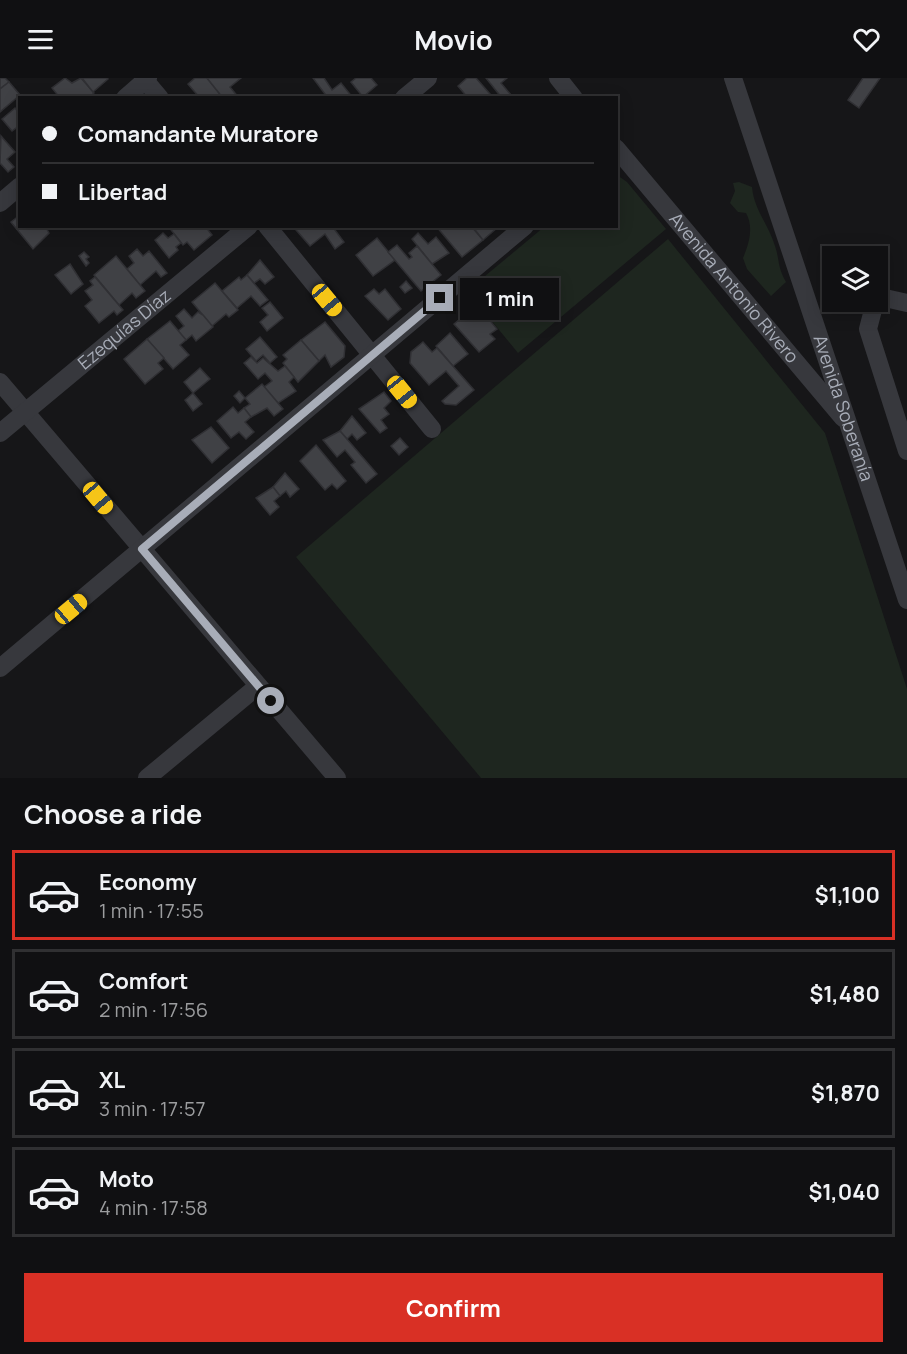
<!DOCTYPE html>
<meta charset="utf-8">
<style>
:root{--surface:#101012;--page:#1e1e20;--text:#f1f3f6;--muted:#9c9d9f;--line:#303032;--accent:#d93025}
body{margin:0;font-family:Manrope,sans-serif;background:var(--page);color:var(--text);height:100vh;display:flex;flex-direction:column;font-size:22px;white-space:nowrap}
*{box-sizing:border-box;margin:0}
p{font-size:20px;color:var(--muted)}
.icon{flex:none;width:33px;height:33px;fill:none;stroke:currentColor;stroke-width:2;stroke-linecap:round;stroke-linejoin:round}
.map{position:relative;height:700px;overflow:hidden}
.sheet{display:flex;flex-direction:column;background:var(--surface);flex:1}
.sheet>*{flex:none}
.hud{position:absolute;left:18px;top:18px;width:600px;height:132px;border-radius:0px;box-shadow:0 3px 15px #0003,0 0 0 2px var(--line);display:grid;align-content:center;height:132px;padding:0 24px;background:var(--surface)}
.fabs{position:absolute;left:822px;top:168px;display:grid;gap:12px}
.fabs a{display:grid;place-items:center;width:66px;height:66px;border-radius:0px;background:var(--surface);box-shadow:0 3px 15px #0003,0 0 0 2px var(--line);font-size:30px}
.end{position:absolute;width:27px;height:27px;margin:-14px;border:8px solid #a8adb8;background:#111;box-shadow:0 0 0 3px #111}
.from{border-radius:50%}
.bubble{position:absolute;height:42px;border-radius:0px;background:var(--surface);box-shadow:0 3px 15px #0003,0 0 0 2px var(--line);font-size:20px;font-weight:700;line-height:42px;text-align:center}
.car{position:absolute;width:18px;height:36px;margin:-18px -9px;border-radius:8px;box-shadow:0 0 4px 2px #0007;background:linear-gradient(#f5c518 24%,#345 0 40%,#f5c518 0 76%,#345 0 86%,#f5c518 0)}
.hud b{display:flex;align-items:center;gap:21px;height:57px;font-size:22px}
.hud b+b{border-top:2px solid var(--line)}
.hud i{width:15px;height:15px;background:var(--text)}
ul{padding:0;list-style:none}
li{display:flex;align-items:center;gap:18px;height:90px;margin:0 12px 9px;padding:0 12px;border:3px solid var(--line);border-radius:0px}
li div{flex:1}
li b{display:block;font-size:22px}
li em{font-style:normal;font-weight:700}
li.active{border-color:var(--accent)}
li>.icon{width:54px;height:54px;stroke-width:1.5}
h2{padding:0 24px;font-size:27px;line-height:72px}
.cta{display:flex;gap:12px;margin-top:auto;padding:12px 24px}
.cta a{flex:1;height:69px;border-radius:0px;background:var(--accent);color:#fff;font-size:24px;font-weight:700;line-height:69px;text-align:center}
header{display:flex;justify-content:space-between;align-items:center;height:78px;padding:0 24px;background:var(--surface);font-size:27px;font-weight:700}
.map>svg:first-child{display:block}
.green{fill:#1e261f}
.building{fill:#404145;stroke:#303034;stroke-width:1.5}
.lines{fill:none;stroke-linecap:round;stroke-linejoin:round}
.minor{stroke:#37383d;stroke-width:18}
.route{stroke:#a8adb8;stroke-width:8}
.labels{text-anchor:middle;stroke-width:6;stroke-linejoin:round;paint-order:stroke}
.street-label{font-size:18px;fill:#a8adb8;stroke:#111113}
</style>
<header><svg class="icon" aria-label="menu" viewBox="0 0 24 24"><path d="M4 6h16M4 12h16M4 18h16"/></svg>Movio<svg class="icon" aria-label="heart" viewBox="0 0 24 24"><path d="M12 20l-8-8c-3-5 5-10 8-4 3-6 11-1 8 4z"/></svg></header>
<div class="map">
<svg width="907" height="700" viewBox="0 0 907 700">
<rect width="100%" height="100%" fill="#161618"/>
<g class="green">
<path d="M 617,97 L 627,104 L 666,151 L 518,275 L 467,213 L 544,149 L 616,148 Z"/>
<path d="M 739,104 L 752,109 C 754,132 769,147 775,168 C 780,183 777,188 786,204 L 771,218 L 747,191 L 743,180 C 749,166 754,149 746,135 L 738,134 L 730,125 L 735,113 L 733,105 Z"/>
<path d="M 668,161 L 825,355 L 907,611 L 907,700 L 481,700 L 296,479 Z"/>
</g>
<g class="building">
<path d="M 0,0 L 5,0 L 9,4 L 0,11 Z"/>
<path d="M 65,0 L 72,5 L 81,0 L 94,15 L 88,20 L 60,20 L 52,10 Z"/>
<path d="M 82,0 L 107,0 L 108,1 L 93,14 Z"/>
<path d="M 195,0 L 207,0 L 223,20 L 200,20 L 188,6 Z"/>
<path d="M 207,0 L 241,0 L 230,9 L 239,20 L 223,20 Z"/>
<path d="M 313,0 L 324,0 L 332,12 L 341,5 L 353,20 L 328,20 Z"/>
<path d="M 356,0 L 371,0 L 377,7 L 363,19 L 351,4 Z"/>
<path d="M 467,0 L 476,0 L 490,16 L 486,20 L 468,20 L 458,8 Z"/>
<path d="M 486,0 L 507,0 L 501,5 L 511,17 L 502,20 Z"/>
<path d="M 863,0 L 880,0 L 859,30 L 848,22 Z"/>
<path d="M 9,4 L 20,17 L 0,34 L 0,11 Z"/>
<path d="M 15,30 L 20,36 L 20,47 L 12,53 L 2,41 Z"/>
<path d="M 1,58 L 15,74 L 7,81 L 14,89 L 8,94 L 0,85 Z"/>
<path d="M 20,137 L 20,148 L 45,148 L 49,155 L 33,171 L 11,144 Z"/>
<path d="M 168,148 L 205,148 L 212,157 L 194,172 L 187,164 L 183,167 Z"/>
<path d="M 299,148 L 332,148 L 344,164 L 335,171 L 325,156 L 310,168 L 296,152 Z"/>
<path d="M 436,148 L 471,148 L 483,162 L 462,179 Z"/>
<path d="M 472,148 L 497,148 L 497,150 L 483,162 Z"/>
<path d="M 163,155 L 168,160 L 174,156 L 181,165 L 176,169 L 178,172 L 169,180 L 155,162 Z"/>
<path d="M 418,155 L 428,166 L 436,159 L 449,175 L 432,186 L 412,161 Z"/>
<path d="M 377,160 L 395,182 L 373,198 L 356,177 Z"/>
<path d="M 397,167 L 409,181 L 412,179 L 409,175 L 417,168 L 441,197 L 421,213 L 388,174 Z"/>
<path d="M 137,171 L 143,178 L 149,173 L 167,195 L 161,199 L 156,193 L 140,207 L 127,191 L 134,185 L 129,178 Z"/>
<path d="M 84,174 L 89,179 L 86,181 L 89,185 L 86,188 L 79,178 Z"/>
<path d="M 116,178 L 145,213 L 136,220 L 132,215 L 119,227 L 94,197 Z"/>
<path d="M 260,182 L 274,199 L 265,206 L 260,201 L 254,205 L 247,197 Z"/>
<path d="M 70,186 L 83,206 L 71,216 L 55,197 Z"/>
<path d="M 247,197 L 268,222 L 260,228 L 251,218 L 237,230 L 222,213 L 239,199 L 241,202 Z"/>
<path d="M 95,199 L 123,232 L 117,237 L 114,233 L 99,245 L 85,228 L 92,222 L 85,213 L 93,207 L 90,203 Z"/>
<path d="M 406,203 L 412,210 L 405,215 L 400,209 Z"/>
<path d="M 215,205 L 238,232 L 229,239 L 226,236 L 212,248 L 192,224 Z"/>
<path d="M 374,211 L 379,216 L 385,211 L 401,231 L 388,242 L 365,218 Z"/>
<path d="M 270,224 L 283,240 L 267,253 L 260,244 L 268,237 L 262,230 Z"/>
<path d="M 184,231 L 192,240 L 198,234 L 203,237 L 213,249 L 196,263 L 192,257 L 186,262 L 178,253 L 184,248 L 176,238 Z"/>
<path d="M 471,232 L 477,239 L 483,234 L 497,251 L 490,256 L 495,261 L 479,274 L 454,246 Z"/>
<path d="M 170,243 L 186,262 L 180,267 L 189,277 L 173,291 L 147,261 Z"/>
<path d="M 325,244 L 345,268 L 344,279 L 331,289 L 325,277 L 319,283 L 301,262 Z"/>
<path d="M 450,255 L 468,276 L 453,288 L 436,268 Z"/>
<path d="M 260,259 L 277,279 L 270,285 L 263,277 L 256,283 L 246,271 Z"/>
<path d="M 147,261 L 164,280 L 158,285 L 163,291 L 145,306 L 124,281 Z"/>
<path d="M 301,262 L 319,283 L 298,304 L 283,285 L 287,281 L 283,277 Z"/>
<path d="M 423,264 L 432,274 L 437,270 L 474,312 L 456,327 L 445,326 L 442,323 L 459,308 L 446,293 L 429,307 L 410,285 L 411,274 Z"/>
<path d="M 251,279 L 257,285 L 263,280 L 278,293 L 285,288 L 294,299 L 289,304 L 296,313 L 278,325 L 264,309 L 272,303 L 265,295 L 258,301 L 244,285 Z"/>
<path d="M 200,290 L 210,301 L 193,315 L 184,304 Z"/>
<path d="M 262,306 L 283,331 L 274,338 L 267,330 L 251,339 L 244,330 L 250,326 L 245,320 Z"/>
<path d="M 239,313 L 245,320 L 240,325 L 234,318 Z"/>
<path d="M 384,314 L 391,323 L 384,330 L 389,336 L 381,342 L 387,350 L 380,355 L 359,331 Z"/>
<path d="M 193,315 L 202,326 L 193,333 L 185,322 Z"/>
<path d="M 233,329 L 238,335 L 244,330 L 251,339 L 245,344 L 254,354 L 246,361 L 239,354 L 231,360 L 217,343 Z"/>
<path d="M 352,338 L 366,355 L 357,362 L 352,356 L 347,361 L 340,353 Z"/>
<path d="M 211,349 L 229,370 L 212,385 L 192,362 Z"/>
<path d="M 340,353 L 377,396 L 366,405 L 351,387 L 355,384 L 345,372 L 337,379 L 323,362 Z"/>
<path d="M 400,360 L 408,369 L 399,377 L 391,368 Z"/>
<path d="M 316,367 L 346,403 L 337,411 L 332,406 L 325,412 L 300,383 Z"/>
<path d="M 285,395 L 299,411 L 290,419 L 286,413 L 280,418 L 273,409 Z"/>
<path d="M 273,409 L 280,418 L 274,423 L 279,429 L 270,437 L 256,420 Z"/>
</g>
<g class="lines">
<g class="minor">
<path d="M 143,0 L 160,20"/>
<path d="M 558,0 L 574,20"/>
<path id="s1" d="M 733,0 L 907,522"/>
<path d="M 125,20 L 148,0"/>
<path d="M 404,20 L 428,0"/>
<path id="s2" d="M 616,70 L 843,340"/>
<path d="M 0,125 L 20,108"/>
<path d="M 267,148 L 432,351"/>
<path d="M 907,225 L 885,220 L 874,228 L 868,251 L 907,373"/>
<path d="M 0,304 L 337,700"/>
<path id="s3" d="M 0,355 L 249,148"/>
<path d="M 0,590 L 525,148"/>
<path d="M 147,700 L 258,608"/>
</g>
</g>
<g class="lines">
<path class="route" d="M 271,623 L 142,471 L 440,220"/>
</g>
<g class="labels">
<g class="street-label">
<text dy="6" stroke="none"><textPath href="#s2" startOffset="183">Avenida Antonio Rivero</textPath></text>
<text dy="6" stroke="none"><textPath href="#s3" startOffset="162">Ezequías Díaz</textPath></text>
<text dy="6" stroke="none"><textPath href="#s1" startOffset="348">Avenida Soberanía</textPath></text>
</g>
</g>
</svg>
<div class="fabs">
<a><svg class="icon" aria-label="layers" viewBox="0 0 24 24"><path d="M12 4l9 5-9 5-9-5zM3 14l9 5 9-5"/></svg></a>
</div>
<i class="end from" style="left:271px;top:623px"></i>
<i class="end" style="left:440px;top:220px"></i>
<div class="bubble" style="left:460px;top:200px;width:99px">1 min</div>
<i class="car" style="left:327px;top:222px;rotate:140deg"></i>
<i class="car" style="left:402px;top:314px;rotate:141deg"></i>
<i class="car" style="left:98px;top:420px;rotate:140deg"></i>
<i class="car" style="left:71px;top:531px;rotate:50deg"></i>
<div class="hud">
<b><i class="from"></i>Comandante Muratore</b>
<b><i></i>Libertad</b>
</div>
</div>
<section class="sheet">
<h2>Choose a ride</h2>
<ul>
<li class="active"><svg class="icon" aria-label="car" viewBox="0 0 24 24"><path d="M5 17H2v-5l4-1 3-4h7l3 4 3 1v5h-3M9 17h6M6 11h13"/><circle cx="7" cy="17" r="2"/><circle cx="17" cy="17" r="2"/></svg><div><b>Economy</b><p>1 min · 17:55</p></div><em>$1,100</em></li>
<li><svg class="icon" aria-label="car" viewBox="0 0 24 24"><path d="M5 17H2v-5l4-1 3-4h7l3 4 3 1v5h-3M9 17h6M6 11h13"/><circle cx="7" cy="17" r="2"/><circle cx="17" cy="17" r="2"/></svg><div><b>Comfort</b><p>2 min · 17:56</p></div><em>$1,480</em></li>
<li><svg class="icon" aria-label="car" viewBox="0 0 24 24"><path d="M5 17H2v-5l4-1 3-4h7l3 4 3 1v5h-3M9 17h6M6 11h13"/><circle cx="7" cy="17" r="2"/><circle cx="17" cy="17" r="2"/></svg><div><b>XL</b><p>3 min · 17:57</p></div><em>$1,870</em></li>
<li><svg class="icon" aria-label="car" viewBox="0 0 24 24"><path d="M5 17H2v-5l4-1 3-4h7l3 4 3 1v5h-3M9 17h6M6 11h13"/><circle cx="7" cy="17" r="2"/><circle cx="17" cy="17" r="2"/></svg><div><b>Moto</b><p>4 min · 17:58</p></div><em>$1,040</em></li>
</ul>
<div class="cta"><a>Confirm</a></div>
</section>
